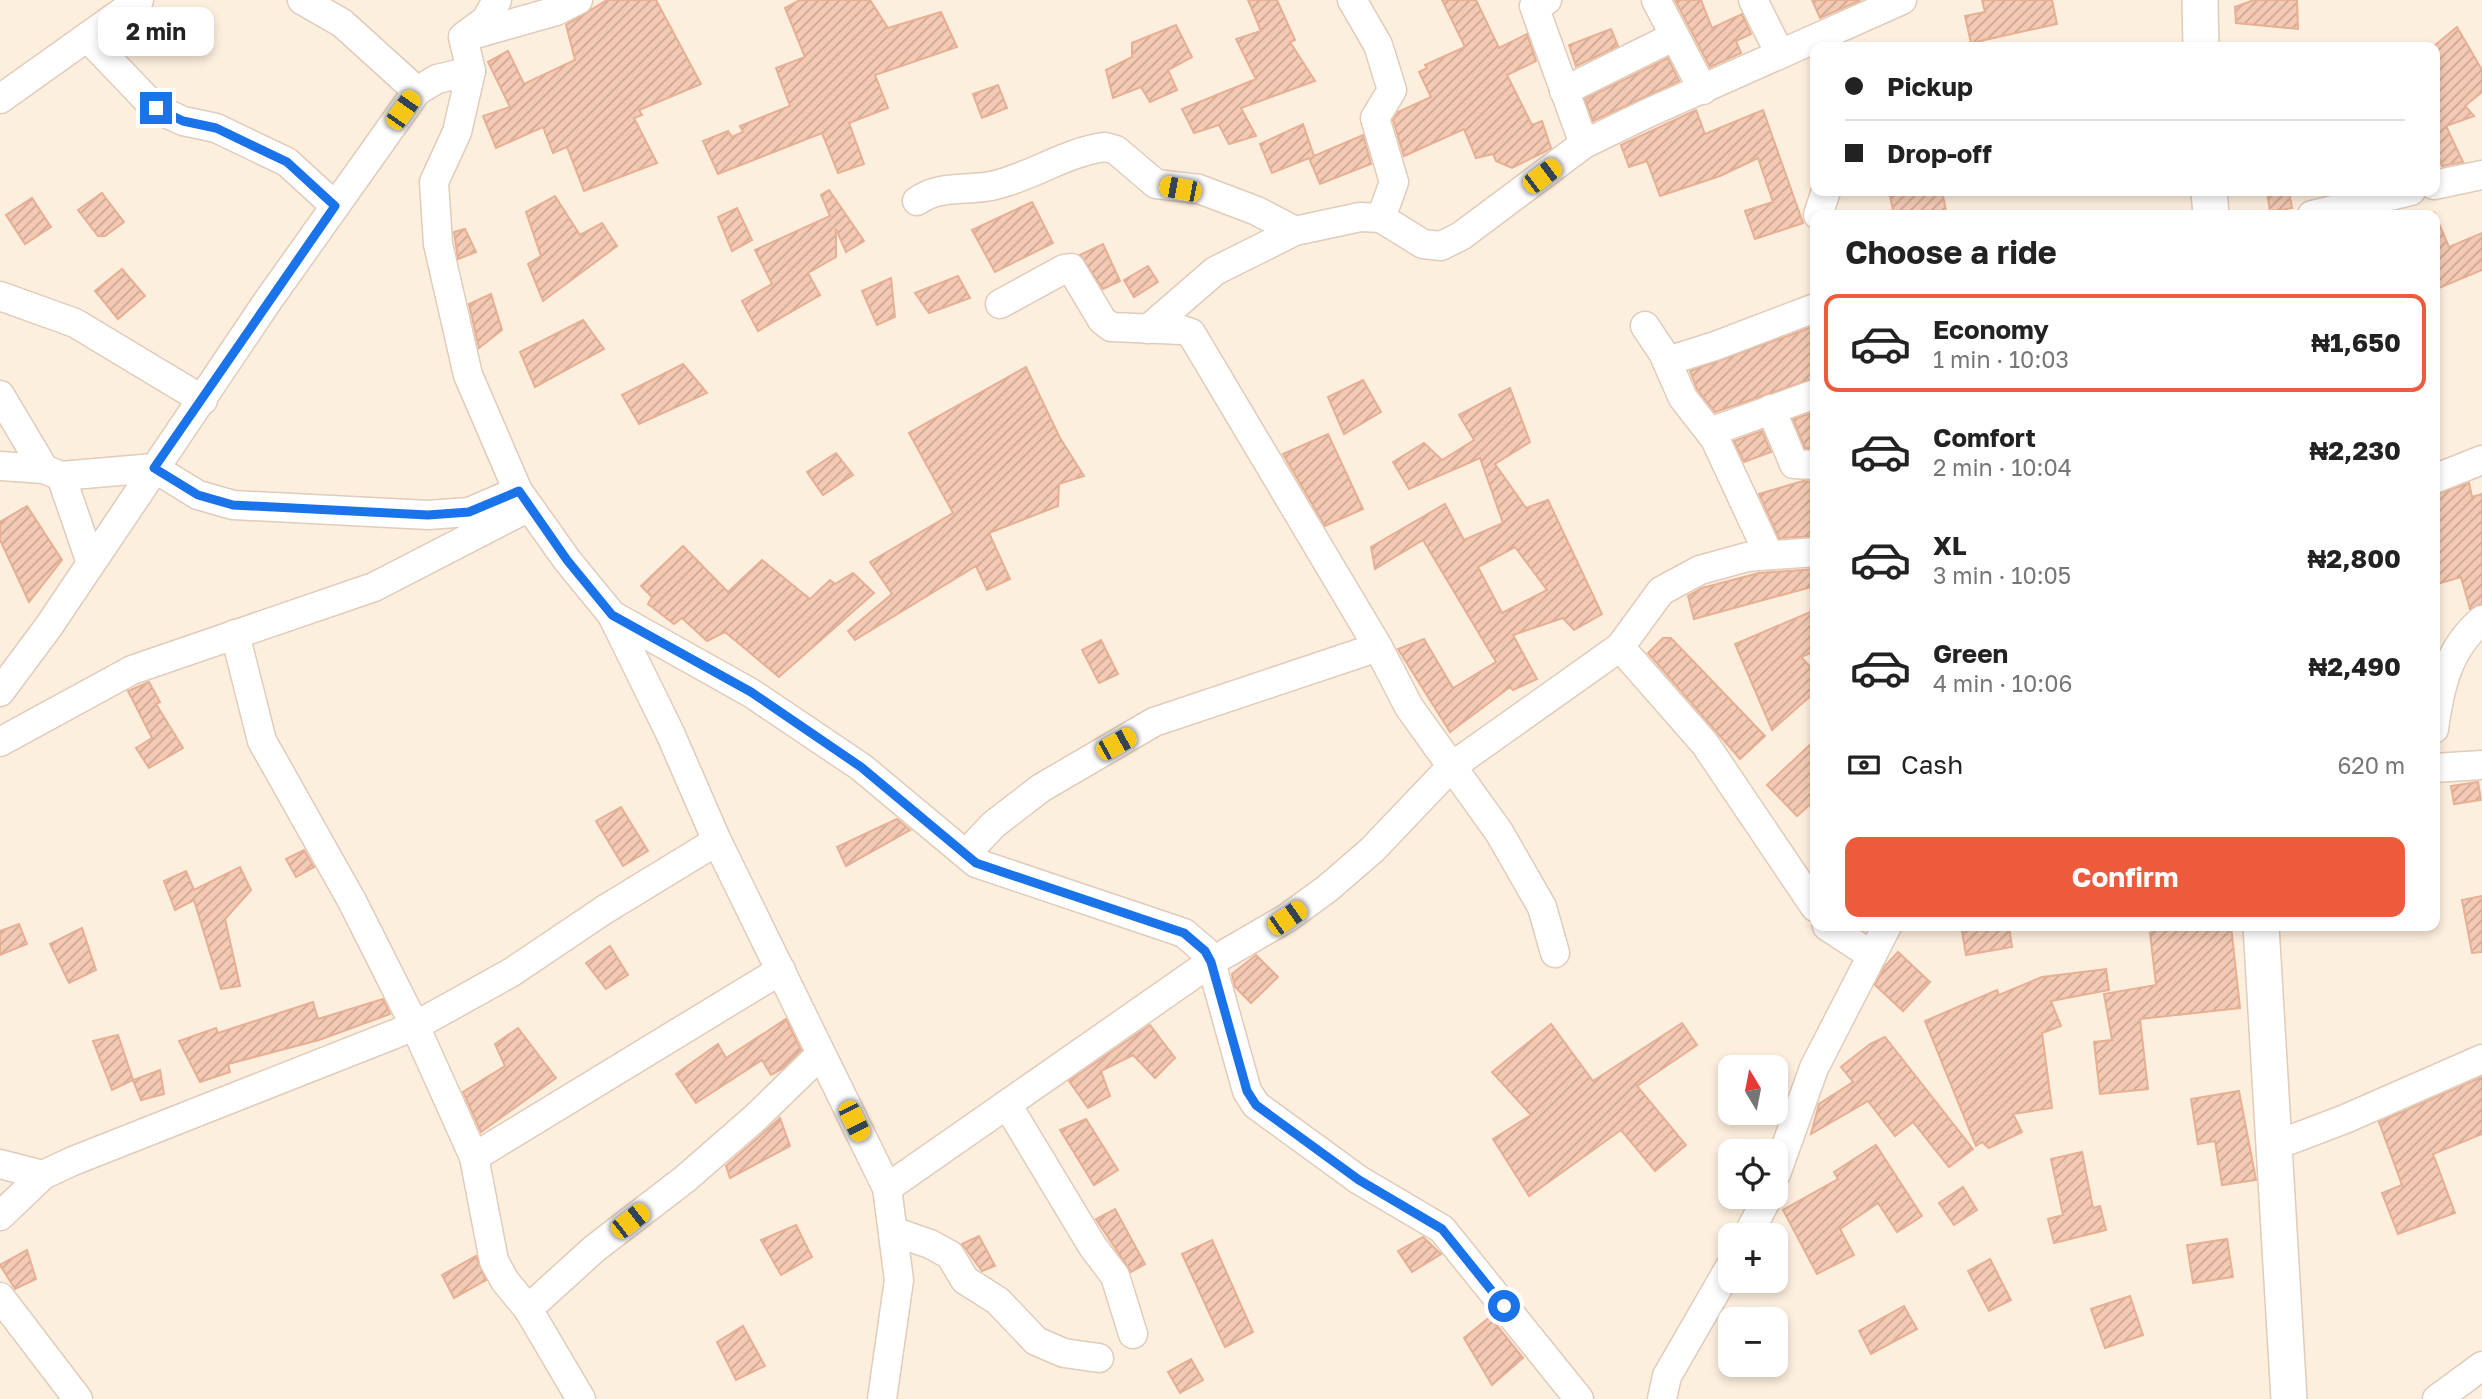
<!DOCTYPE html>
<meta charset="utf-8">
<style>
:root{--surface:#fff;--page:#f2f2f2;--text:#222;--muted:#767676;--line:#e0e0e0;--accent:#ee5b3c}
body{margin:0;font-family:"Golos Text",sans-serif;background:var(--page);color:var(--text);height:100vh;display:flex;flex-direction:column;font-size:26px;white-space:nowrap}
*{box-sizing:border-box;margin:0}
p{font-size:23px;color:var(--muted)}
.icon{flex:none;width:38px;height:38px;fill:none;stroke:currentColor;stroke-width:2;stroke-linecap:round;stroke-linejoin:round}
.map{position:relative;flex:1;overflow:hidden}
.sheet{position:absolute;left:1810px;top:210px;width:630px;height:721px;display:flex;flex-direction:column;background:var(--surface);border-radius:14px;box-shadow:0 4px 10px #0003}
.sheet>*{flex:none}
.hud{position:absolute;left:1810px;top:42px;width:630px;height:154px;border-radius:14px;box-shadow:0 4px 10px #0003;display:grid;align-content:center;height:154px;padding:0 35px;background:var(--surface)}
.needle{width:46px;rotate:350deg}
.buttons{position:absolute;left:1718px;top:1055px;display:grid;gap:14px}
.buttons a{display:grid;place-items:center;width:70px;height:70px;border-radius:14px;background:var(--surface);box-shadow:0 4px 10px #0003;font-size:35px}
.end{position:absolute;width:32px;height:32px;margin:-16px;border:9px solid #1a73e8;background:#fff;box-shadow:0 0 0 4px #fff}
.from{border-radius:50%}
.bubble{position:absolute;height:49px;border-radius:14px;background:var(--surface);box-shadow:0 4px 10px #0003;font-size:23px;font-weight:700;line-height:49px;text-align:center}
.car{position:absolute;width:21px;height:42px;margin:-21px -10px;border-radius:9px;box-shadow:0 0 5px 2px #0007;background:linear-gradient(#f5c518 24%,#345 0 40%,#f5c518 0 76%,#345 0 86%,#f5c518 0)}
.hud b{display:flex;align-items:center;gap:24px;height:66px;font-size:26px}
.hud b+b{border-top:2px solid var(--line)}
.hud i{width:18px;height:18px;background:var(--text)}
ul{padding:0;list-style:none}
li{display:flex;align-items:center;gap:21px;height:98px;margin:0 14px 10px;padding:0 21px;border:4px solid transparent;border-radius:14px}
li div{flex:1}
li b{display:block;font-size:26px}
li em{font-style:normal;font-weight:700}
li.selected{border-color:var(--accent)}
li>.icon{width:63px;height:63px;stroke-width:1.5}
h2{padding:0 35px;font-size:32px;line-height:84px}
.pay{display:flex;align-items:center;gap:18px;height:77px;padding:0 35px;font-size:26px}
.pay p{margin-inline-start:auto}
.action{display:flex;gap:14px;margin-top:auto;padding:14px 35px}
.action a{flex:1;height:80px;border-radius:14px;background:var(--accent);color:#fff;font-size:28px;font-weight:700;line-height:80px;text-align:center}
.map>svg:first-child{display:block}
.building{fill:url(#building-hatch);stroke:#e7af94;stroke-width:2;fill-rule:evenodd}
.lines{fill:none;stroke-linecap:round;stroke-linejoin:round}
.minor-casing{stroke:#e1cbba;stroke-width:31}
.tertiary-casing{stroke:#e1cbba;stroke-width:38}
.minor{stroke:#fff;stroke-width:28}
.tertiary{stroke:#fff;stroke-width:35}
.route{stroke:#1a73e8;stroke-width:9}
</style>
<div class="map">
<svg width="2482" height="1399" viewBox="0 0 2482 1399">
<defs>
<pattern id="building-hatch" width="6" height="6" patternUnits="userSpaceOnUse" patternTransform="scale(1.75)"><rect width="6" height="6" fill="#f4cab4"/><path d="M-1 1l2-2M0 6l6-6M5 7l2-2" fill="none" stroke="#caa794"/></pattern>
</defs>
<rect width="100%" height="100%" fill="#fdefde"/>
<g class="building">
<path d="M 607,0 L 656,0 L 701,84 L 639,110 L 642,115 L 634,118 L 657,163 L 584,191 L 567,147 L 553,153 L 543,127 L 496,148 L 483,116 L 510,107 L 488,62 L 508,51 L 524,84 L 575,60 L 566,25 Z"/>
<path d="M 800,0 L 870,0 L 888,28 L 941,12 L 957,47 L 875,75 L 888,108 L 849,123 L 864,164 L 838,173 L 822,133 L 718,174 L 703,141 L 728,131 L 732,137 L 743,132 L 740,126 L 790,106 L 776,68 L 805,57 L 785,8 Z"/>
<path d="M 1248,0 L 1277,0 L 1295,40 L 1290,42 L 1315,81 L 1241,108 L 1256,136 L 1229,144 L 1219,125 L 1194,133 L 1182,109 L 1256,79 L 1236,39 L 1261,31 Z"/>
<path d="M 1442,0 L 1476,0 L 1499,48 L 1527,34 L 1536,61 L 1507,75 L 1532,125 L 1542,121 L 1551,148 L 1546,151 L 1512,168 L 1496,161 L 1493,154 L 1476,158 L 1464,129 L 1404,156 L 1393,120 L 1398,112 L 1431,97 L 1419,72 L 1427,68 L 1425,65 L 1465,47 Z"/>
<path d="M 1675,0 L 1701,0 L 1712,28 L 1742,14 L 1751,34 L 1736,41 L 1741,53 L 1710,67 Z"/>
<path d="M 1812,0 L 1861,0 L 1820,18 Z"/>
<path d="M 1982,0 L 2052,0 L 2057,24 L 1971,43 L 1965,16 L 1985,12 Z"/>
<path d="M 2254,0 L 2297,0 L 2298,29 L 2236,23 L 2235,7 Z"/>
<path d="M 1176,25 L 1192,57 L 1168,70 L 1177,90 L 1150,102 L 1141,87 L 1113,98 L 1106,70 L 1132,57 L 1132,43 Z"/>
<path d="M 2457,27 L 2482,70 L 2482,92 L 2465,106 L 2474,116 L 2446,126 L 2463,162 L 2442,166 L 2434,142 L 2434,46 Z"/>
<path d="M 1611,29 L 1618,46 L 1576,66 L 1569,45 Z"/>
<path d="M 1668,58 L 1679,81 L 1593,121 L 1585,99 Z"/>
<path d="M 998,85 L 1007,108 L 982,118 L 973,94 Z"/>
<path d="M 1696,110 L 1705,134 L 1763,110 L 1803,223 L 1755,239 L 1745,211 L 1773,202 L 1758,158 L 1720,176 L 1660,196 L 1647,161 L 1629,167 L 1621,145 Z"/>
<path d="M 1303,124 L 1314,156 L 1363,135 L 1371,164 L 1320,184 L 1309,158 L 1272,173 L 1260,144 Z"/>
<path d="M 829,190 L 864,241 L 846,252 L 836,229 L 836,257 L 808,273 L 820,295 L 758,331 L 742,301 L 772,284 L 755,250 L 830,216 L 821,195 Z"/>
<path d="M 1889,191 L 1942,191 L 1947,215 L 1894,215 Z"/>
<path d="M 2267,191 L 2289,191 L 2292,208 L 2270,212 Z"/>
<path d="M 102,193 L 124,222 L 105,236 L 98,236 L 78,210 Z"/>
<path d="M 555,196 L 580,235 L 602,223 L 617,246 L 543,301 L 528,264 L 541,256 L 526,212 Z"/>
<path d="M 32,198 L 51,227 L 25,244 L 6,215 Z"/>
<path d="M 1032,202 L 1053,243 L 995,272 L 972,230 Z"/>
<path d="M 737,208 L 752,240 L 732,251 L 718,217 Z"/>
<path d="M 2434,212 L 2449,247 L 2482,233 L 2482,270 L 2439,288 L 2434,278 Z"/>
<path d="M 465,229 L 476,252 L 458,259 L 454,232 Z"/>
<path d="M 1103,244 L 1120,281 L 1103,289 L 1080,255 Z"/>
<path d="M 1148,266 L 1158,282 L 1134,297 L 1124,280 Z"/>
<path d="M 122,269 L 145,296 L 118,319 L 95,291 Z"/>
<path d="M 958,276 L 970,298 L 929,313 L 915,293 Z"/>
<path d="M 891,278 L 895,317 L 877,325 L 862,291 Z"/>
<path d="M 491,294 L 502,330 L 479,348 L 469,304 Z"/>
<path d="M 583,320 L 604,349 L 535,387 L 520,352 Z"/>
<path d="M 1815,326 L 1815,378 L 1715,412 L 1697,389 L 1690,371 Z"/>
<path d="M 683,364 L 707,393 L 639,424 L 622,395 Z"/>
<path d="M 1026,367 L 1060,438 L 1084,476 L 1059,484 L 1058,506 L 989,533 L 1010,579 L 987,590 L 976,566 L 855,640 L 848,631 L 892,594 L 870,562 L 953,513 L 909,433 Z"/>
<path d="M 1363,380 L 1381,412 L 1344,434 L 1328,397 Z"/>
<path d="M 1510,388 L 1530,442 L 1495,464 L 1526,508 L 1548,500 L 1602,614 L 1574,630 L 1563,618 L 1513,635 L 1537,679 L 1513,690 L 1510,687 L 1450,732 L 1398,649 L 1424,639 L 1453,688 L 1496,662 L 1423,540 L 1375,569 L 1371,547 L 1445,504 L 1464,540 L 1503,523 L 1480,458 L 1409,489 L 1393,462 L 1424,443 L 1442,460 L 1474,440 L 1459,415 ZM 1515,547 L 1547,590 L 1502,613 L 1478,567 Z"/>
<path d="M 1815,412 L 1815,448 L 1805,448 L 1793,419 Z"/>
<path d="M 1762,431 L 1771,452 L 1744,462 L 1734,441 Z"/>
<path d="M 1328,434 L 1363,509 L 1325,526 L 1283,454 Z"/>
<path d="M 836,453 L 853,475 L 823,495 L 807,472 Z"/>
<path d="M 1803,481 L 1815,482 L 1815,536 L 1779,538 L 1759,494 Z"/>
<path d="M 2469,483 L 2472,497 L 2482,494 L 2482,604 L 2470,609 L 2461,577 L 2434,585 L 2434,495 Z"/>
<path d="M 27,506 L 62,560 L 29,602 L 0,540 L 0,522 Z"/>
<path d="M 683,546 L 728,592 L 762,560 L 810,599 L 830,580 L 835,584 L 853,573 L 874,593 L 779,677 L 725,632 L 707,641 L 682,618 L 674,624 L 648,604 L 652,597 L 641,586 Z"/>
<path d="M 1815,569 L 1815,586 L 1694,619 L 1688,596 L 1702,588 L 1759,573 Z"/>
<path d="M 1815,610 L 1815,651 L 1801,657 L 1815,672 L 1815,692 L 1772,730 L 1735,644 Z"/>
<path d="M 1663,638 L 1671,638 L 1765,736 L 1740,759 L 1648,653 Z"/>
<path d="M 1101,640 L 1118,674 L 1099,683 L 1082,650 Z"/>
<path d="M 149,682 L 160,702 L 156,704 L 183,748 L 149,768 L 136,748 L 152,738 L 128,691 Z"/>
<path d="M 1815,740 L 1815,800 L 1797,816 L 1767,785 Z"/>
<path d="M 2478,782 L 2481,800 L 2454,804 L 2451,786 Z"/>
<path d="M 621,807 L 648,851 L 623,866 L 596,821 Z"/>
<path d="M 897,819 L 910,830 L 846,866 L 837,847 Z"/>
<path d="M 304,850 L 314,867 L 296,877 L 286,859 Z"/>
<path d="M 240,867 L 251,890 L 225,919 L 240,986 L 221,989 L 194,900 L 175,910 L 164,881 L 186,871 L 194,890 Z"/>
<path d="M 2482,896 L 2482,952 L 2472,953 L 2462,900 Z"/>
<path d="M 19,924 L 27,944 L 0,955 L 0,931 Z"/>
<path d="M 1961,926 L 2009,926 L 2012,947 L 1966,955 Z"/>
<path d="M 2153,926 L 2231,926 L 2240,1008 L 2140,1019 L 2148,1089 L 2100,1094 L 2094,1042 L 2112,1040 L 2104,994 L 2156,985 L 2150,933 L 2155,931 Z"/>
<path d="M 82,928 L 96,970 L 69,983 L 50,944 Z"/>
<path d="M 610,946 L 628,975 L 606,989 L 586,963 Z"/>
<path d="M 1898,952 L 1930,982 L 1903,1011 L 1875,985 L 1885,966 Z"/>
<path d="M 1256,955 L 1278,977 L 1251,1003 L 1235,987 L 1232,974 Z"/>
<path d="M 2106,969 L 2109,990 L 2051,1001 L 2061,1026 L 2042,1033 L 2052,1108 L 2013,1114 L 2022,1132 L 1989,1148 L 1982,1142 L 1976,1146 L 1925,1021 L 1997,990 L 1999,995 L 2042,977 Z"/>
<path d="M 383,999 L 390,1014 L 319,1040 L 228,1064 L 230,1072 L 200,1082 L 179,1041 L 216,1028 L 218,1033 L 313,1002 L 318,1019 Z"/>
<path d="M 786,1019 L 801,1050 L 782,1069 L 771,1075 L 762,1060 L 696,1103 L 676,1074 L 718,1044 L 726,1058 Z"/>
<path d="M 1682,1023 L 1697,1045 L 1637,1086 L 1686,1145 L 1655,1171 L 1621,1130 L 1529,1196 L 1493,1139 L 1531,1115 L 1492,1072 L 1551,1024 L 1593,1081 Z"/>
<path d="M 1150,1025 L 1175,1058 L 1155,1078 L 1133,1055 L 1101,1071 L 1110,1096 L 1088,1108 L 1069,1081 Z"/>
<path d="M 518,1028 L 556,1078 L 481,1132 L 463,1092 L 505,1066 L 495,1044 Z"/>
<path d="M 118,1035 L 133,1080 L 112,1090 L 93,1041 Z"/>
<path d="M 1885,1037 L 1973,1149 L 1949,1167 L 1913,1122 L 1895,1136 L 1868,1101 L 1811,1134 L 1819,1104 L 1853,1082 L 1841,1067 L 1870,1044 Z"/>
<path d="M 160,1070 L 164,1094 L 141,1100 L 133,1080 Z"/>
<path d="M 2482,1077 L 2482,1134 L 2433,1154 L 2455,1213 L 2398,1234 L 2382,1193 L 2402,1185 L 2379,1122 Z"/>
<path d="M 2239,1091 L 2256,1180 L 2222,1185 L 2215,1141 L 2198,1144 L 2191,1099 Z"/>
<path d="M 780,1118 L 790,1146 L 730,1178 L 726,1166 Z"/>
<path d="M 1086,1119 L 1118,1170 L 1094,1185 L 1060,1130 Z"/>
<path d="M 1876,1145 L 1922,1216 L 1897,1232 L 1878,1203 L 1840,1229 L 1854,1255 L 1817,1274 L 1783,1210 L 1838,1179 L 1834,1172 Z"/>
<path d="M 2082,1152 L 2093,1208 L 2100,1206 L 2106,1230 L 2054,1243 L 2048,1219 L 2063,1215 L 2051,1159 Z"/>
<path d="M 1963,1187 L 1977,1210 L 1954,1225 L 1939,1203 Z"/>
<path d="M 1115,1209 L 1145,1264 L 1131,1272 L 1096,1219 Z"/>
<path d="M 796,1225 L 812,1257 L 781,1275 L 761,1240 Z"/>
<path d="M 979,1236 L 995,1266 L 982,1271 L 962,1244 Z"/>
<path d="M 1423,1237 L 1441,1254 L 1412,1272 L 1398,1251 Z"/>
<path d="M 2227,1239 L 2233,1277 L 2193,1283 L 2187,1245 Z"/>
<path d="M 1212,1240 L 1253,1332 L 1225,1347 L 1182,1254 Z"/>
<path d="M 27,1250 L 36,1279 L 15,1289 L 0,1265 Z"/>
<path d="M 476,1256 L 486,1280 L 454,1298 L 442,1275 Z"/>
<path d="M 1990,1259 L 2011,1300 L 1989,1311 L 1968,1271 Z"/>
<path d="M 2130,1296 L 2143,1335 L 2105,1348 L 2091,1309 Z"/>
<path d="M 1904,1306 L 1917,1329 L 1871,1354 L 1859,1331 Z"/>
<path d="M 1490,1317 L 1523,1358 L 1492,1385 L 1464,1338 Z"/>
<path d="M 743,1326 L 765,1366 L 736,1380 L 717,1342 Z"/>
<path d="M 1191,1359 L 1203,1380 L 1180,1393 L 1168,1372 Z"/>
</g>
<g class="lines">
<g class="minor-casing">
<g id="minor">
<path d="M 302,0 L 342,23 L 417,91"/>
<path d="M 497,0 L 486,20 L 463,37 L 471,71 L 457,132 L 434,182 L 438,244 L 468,375 L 518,491 L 567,560 L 612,615 L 670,733 L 717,841 L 887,1188 L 899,1280 L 882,1399"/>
<path d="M 1352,0 L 1378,45 L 1392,90 L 1375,118 L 1394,182 L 1381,218"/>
<path d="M 1547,0 L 1534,6 L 1584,144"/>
<path d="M 1656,0 L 1703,90"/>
<path d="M 1753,0 L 1780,54"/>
<path d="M 468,36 L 556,11 L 578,0"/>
<path d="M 87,37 L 155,108 L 183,121 L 216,128 L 287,162 L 335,206"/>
<path d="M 1564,91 L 1673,37"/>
<path d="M 0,99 L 139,0"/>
<path d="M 2434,185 L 2482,175"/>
<path d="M 917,201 C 939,185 965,191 991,186 C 1030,178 1065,152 1105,147 L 1116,150 L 1156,184 L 1199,189 L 1257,211 L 1295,231"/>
<path d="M 1818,215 L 1826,191"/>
<path d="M 2312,215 L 2411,191"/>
<path d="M 0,296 L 75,323 L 203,400"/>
<path d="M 1000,304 L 1064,269 L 1071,268 L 1102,320 L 1111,327 L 1182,330 L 1191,333 L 1378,647 L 1409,707 L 1499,832 L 1542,907 L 1555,953"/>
<path d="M 1645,326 L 1663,353 L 1683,398 L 1715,439 L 1769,555"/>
<path d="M 1148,329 L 1215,271 L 1295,231 L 1360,217 L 1381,218 L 1423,244 L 1441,246 L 1461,236 L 1584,144 L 1650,112 L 1902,0"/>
<path d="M 1667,361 L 1715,346 L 1815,308"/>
<path d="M 0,395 L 44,469"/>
<path d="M 1771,409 L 1794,464 L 1815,465"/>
<path d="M 1710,432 L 1815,394"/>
<path d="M 0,466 L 44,469 L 61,476 L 91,563"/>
<path d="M 61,476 L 154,468 L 198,495 L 233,505 L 428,515 L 469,512 L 518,491"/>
<path d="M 2434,479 L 2482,460"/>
<path d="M 612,615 L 751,693 L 861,767 L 976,863 L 1184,933 L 1205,951 L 1211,962 L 1247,1091 L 1256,1105 L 1359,1180 L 1442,1229 L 1579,1399"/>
<path d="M 235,634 L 262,741 L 352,901 L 415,1026 L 474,1157 L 494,1261 L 505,1281 L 528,1309 L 581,1399"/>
<path d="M 1620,647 L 1705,744 L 1815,907"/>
<path d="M 0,692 L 49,626 L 267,302 L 417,91 L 437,79 L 471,71"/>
<path d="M 2434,729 C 2440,686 2448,649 2482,620"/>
<path d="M 0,742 L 132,670 L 374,587 L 529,507"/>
<path d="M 2434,768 L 2482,765"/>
<path d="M 966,854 L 993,825 L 1041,788 L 1154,722 L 1378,647"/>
<path d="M 1827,926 L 1871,955"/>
<path d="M 1008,1106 L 1093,1247 L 1115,1276 L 1133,1334"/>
<path d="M 2274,1146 L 2345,1119 L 2482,1059"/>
<path d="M 474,1157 L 781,970"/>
<path d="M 0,1164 L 43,1175"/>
<path d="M 1776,1174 L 1814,1068 L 1887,926"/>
<path d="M 887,1188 L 1211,962 L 1287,918 L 1328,888 L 1372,850 L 1451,767 L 1620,647 L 1661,591 L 1700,570 L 1747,557 L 1815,552"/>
<path d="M 0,1216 L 43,1175 L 73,1161 L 415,1026 L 512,972 L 604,910 L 717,841"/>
<path d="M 895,1232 L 930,1244 L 950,1255 L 965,1280 L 998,1301 L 1036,1341 L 1064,1353 L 1099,1358"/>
<path d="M 1747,1236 L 1768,1197"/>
<path d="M 0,1297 L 78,1399"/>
<path d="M 528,1309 L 594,1249 L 685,1179 L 755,1118 L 821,1054"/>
<path d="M 1662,1399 L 1667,1376 L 1731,1265"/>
<path d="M 2437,1399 L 2482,1366"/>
</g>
</g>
<g class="tertiary-casing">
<g id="tertiary">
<path d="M 2200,0 L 2201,47"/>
<path d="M 2209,191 L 2211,215"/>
<path d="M 2261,926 L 2289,1399"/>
</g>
</g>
<use href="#minor" class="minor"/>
<use href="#tertiary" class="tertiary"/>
</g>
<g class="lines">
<path class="route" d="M 156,108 L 183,121 L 216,128 L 287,162 L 335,206 L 154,468 L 198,495 L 233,505 L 428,515 L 469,512 L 519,491 L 567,560 L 612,615 L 751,692 L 861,767 L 976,863 L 1184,933 L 1205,951 L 1211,962 L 1247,1091 L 1256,1105 L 1359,1180 L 1442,1229 L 1504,1306"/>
</g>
</svg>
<div class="buttons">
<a><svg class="needle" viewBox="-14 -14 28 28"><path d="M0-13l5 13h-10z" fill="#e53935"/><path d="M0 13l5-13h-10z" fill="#767676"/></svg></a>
<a><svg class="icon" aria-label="locate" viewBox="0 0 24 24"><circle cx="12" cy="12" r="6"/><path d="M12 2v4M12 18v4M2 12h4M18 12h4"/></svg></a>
<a>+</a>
<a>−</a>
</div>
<i class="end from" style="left:1504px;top:1306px"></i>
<i class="end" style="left:156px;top:108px"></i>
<div class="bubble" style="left:98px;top:7px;width:116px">2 min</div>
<i class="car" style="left:403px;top:110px;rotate:35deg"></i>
<i class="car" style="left:1542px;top:176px;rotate:53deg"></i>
<i class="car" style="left:1180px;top:189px;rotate:281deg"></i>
<i class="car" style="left:1116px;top:744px;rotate:61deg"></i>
<i class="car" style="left:1287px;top:918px;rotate:55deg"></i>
<i class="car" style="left:854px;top:1121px;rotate:154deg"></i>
<i class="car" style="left:630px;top:1221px;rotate:52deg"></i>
<div class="hud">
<b><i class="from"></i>Pickup</b>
<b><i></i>Drop-off</b>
</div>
<section class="sheet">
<h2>Choose a ride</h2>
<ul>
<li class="selected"><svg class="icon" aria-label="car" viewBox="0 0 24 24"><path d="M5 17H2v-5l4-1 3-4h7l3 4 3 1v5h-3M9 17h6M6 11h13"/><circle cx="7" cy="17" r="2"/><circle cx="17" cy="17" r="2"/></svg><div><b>Economy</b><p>1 min · 10:03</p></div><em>₦1,650</em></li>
<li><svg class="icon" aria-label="car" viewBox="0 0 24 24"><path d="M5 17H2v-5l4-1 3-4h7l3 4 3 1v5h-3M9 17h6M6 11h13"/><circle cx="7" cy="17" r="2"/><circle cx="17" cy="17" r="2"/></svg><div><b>Comfort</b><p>2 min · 10:04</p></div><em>₦2,230</em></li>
<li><svg class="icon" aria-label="car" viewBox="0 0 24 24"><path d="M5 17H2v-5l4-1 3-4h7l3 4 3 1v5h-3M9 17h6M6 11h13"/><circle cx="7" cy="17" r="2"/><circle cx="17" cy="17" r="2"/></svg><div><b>XL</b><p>3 min · 10:05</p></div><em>₦2,800</em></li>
<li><svg class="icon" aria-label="car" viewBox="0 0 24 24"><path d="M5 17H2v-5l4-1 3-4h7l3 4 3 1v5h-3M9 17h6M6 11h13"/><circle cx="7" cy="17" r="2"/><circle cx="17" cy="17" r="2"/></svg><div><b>Green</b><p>4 min · 10:06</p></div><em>₦2,490</em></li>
</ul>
<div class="pay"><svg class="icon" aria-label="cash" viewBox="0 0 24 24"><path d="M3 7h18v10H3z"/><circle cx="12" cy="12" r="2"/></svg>Cash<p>620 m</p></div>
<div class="action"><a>Confirm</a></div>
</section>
</div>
